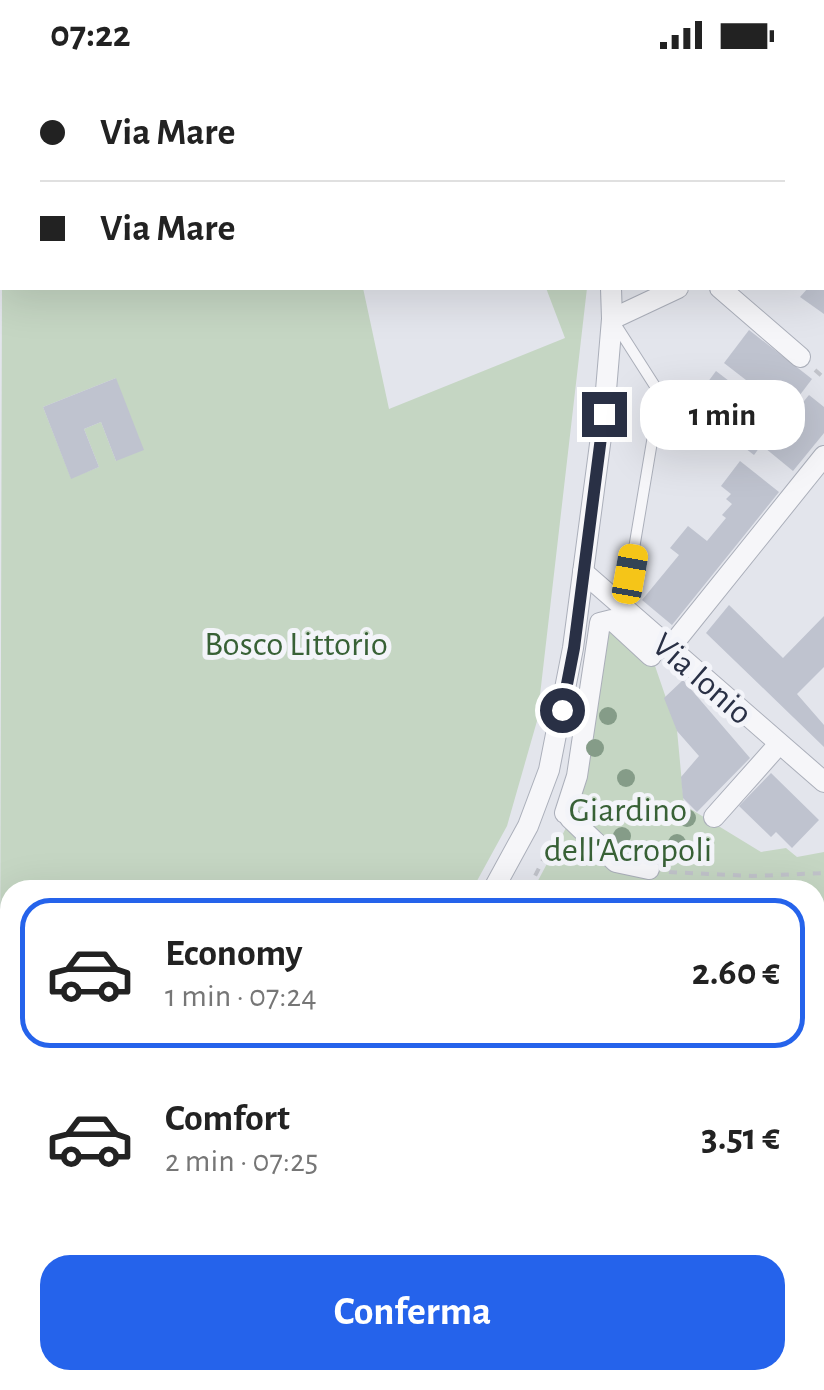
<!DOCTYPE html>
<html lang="it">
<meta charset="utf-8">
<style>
:root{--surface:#fff;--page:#f2f2f2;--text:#222;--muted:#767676;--line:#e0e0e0;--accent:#2563eb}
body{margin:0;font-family:"Alegreya Sans",sans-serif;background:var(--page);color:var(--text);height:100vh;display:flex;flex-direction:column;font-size:38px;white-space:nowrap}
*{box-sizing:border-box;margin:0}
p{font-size:32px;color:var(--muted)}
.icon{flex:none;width:55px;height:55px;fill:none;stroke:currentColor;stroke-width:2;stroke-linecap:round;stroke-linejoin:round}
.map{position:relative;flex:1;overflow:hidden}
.sheet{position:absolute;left:0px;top:810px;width:825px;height:510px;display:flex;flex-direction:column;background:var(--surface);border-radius:30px 30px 0 0;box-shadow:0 10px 40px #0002}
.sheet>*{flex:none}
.banner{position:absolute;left:0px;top:0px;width:825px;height:220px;box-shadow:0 10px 40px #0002;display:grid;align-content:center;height:220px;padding:0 40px;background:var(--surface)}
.end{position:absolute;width:45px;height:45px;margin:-22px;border:12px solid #293045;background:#fff;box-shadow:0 0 0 5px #fff}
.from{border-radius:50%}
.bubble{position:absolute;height:70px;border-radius:30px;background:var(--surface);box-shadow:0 10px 40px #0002;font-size:32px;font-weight:700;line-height:70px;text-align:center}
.car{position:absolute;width:30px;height:60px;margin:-30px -15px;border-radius:12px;box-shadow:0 0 8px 2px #0007;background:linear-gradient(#f5c518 24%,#345 0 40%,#f5c518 0 76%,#345 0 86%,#f5c518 0)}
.banner b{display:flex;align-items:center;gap:35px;height:95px;font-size:38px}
.banner b+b{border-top:2px solid var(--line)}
.banner i{width:25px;height:25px;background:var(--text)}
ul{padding:18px 0 0;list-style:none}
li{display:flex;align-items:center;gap:30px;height:150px;margin:0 20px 15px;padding:0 20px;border:5px solid transparent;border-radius:30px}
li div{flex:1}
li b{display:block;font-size:38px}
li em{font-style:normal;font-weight:700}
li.on{border-color:var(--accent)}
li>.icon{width:90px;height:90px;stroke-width:1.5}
.action{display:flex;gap:20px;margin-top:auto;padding:20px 40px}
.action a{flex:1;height:115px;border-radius:30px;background:var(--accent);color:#fff;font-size:40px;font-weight:700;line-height:115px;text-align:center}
.status{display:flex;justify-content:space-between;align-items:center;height:70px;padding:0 50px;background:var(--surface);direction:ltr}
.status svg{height:28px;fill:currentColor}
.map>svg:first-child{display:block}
.green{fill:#c5d6c3;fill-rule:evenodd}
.building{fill:#bfc3cf}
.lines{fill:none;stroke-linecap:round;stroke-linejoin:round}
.lane-casing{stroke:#abafba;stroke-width:12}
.street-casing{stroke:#abafba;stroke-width:22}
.secondary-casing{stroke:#abafba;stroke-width:30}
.path{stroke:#c1c3ca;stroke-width:4;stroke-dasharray:8 8;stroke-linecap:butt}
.lane{stroke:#f6f6f9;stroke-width:10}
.street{stroke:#f6f6f9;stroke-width:20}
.secondary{stroke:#fff;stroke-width:28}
.tree{fill:#859c88}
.route{stroke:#293045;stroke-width:12}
.labels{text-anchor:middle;stroke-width:10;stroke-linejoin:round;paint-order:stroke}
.park-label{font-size:35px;fill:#386136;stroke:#f3f4f9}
.street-label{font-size:35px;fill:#293045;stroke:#f3f4f9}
</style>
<div class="status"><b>07:22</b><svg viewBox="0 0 49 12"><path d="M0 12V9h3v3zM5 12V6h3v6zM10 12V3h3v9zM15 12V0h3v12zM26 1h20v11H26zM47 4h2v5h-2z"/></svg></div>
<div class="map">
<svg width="824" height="1320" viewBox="0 0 824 1320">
<rect width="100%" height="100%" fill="#e3e5ec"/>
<g class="green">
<path d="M 168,0 L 547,0 L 547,2 L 166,2 Z"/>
<path d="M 2,212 L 2,218 L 363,218 L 389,339 L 565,268 L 546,218 L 587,218 L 537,651 L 507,756 L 472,820 L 10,820 L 10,967 L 0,952 ZM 116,308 L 116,391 L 101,352 L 84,359 L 99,397 L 71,408 L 43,337 Z"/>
<path d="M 606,559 L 654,593 L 677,660 L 684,735 L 761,782 L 786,778 L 797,787 L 824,782 L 824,836 L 815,841 L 815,820 L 533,820 L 567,756 Z"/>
<path d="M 10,977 L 10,1310 L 155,1310 L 144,1320 L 0,1320 L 0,990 Z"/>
<path d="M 815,1142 L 824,1142 L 824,1320 L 227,1320 L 239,1310 L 815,1310 Z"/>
</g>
<g class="building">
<path d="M 808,218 L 824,218 L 824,244 L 800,227 Z"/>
<path d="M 749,260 L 812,309 L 787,342 L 724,293 Z"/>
<path d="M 716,301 L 780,350 L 754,385 L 690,336 Z"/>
<path d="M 116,308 L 144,380 L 116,391 L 101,352 L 84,359 L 99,397 L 71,409 L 43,337 Z"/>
<path d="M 809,325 L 824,337 L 824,363 L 793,401 L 765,378 Z"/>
<path d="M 740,391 L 779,422 L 672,555 L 642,530 L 679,485 L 670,478 L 688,456 L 707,471 L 726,448 L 722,445 L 732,434 L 726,429 L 731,424 L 721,416 Z"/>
<path d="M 729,535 L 783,588 L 824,546 L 824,597 L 797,624 L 824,655 L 824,677 L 706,563 Z"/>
<path d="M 683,610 L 750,688 L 697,742 L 683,728 L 681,707 L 699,686 L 677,661 L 664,628 Z"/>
<path d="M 771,703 L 819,750 L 792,778 L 776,762 L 771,767 L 739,736 Z"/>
</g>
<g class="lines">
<g class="lane-casing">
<path id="lane" d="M 614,252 L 660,324 L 624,538"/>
</g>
<g class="street-casing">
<g id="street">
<path d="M 570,0 L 571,2"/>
<path d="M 625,0 L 625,2"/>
<path d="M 701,0 L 702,2"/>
<path d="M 789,0 L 790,2"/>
<path d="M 753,2 L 760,0"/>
<path d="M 822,23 L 824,23"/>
<path d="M 822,113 L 824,112"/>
<path d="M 822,151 L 824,150"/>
<path d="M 720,218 L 800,287"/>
<path d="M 612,249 L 678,218"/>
<path d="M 583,502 L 824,712"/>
<path d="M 669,579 L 824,386"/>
<path d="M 565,743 L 577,706 L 600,553 L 612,550 L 651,586"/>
<path d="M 714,747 L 779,674"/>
<path d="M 570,748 L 616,792 L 649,799"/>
<path d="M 493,820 L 528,756 L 549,700 L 573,578 L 604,344 L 612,249 L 611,218"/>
</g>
</g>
<g class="secondary-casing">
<g id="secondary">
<path d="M 131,2 L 133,0"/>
<path d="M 0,166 L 2,163"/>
<path d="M 815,867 L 824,862"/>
<path d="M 180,1320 L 191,1310"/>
</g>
</g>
<g class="path">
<path d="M 435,0 L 436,2"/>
<path d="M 815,300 L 824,308"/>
<path d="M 669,802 L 752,806 L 824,803"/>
<path d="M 528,820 L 555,766"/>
<path d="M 815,950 L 824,939"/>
<path d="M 815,1055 L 824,1061"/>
<path d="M 815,1080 L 824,1069"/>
<path d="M 645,1320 L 652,1310"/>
</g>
<use href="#lane" class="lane"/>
<use href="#street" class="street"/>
<use href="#secondary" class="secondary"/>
</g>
<g class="tree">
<circle cx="608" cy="646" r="9"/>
<circle cx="595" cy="678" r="9"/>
<circle cx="626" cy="708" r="9"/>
<circle cx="644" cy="744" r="9"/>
<circle cx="687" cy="748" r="9"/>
<circle cx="622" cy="766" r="9"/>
<circle cx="677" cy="773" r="9"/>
<circle cx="658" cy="781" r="9"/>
</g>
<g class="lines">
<path class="route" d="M 562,640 L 574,578 L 604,344"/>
</g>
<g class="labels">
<g class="park-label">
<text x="296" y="585">Bosco Littorio</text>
<text x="628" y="751">Giardino<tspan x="628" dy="40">dell'Acropoli</tspan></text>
</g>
<g class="street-label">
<text transform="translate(703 608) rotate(41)" y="12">Via Ionio</text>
</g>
</g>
</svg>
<i class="end from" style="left:562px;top:640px"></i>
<i class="end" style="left:604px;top:344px"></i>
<div class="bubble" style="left:640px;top:310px;width:165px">1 min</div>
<i class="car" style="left:630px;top:504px;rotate:10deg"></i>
<div class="banner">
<b><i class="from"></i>Via Mare</b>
<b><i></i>Via Mare</b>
</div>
<section class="sheet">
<ul>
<li class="on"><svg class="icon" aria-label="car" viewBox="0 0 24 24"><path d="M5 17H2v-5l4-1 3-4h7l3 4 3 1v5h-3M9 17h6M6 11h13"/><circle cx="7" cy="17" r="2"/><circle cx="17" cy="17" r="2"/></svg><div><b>Economy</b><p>1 min · 07:24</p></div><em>2.60 €</em></li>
<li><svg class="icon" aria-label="car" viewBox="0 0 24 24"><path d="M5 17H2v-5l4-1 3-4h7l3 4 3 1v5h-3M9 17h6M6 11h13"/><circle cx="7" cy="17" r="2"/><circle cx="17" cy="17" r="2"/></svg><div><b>Comfort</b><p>2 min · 07:25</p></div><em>3.51 €</em></li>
</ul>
<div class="action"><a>Conferma</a></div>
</section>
</div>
